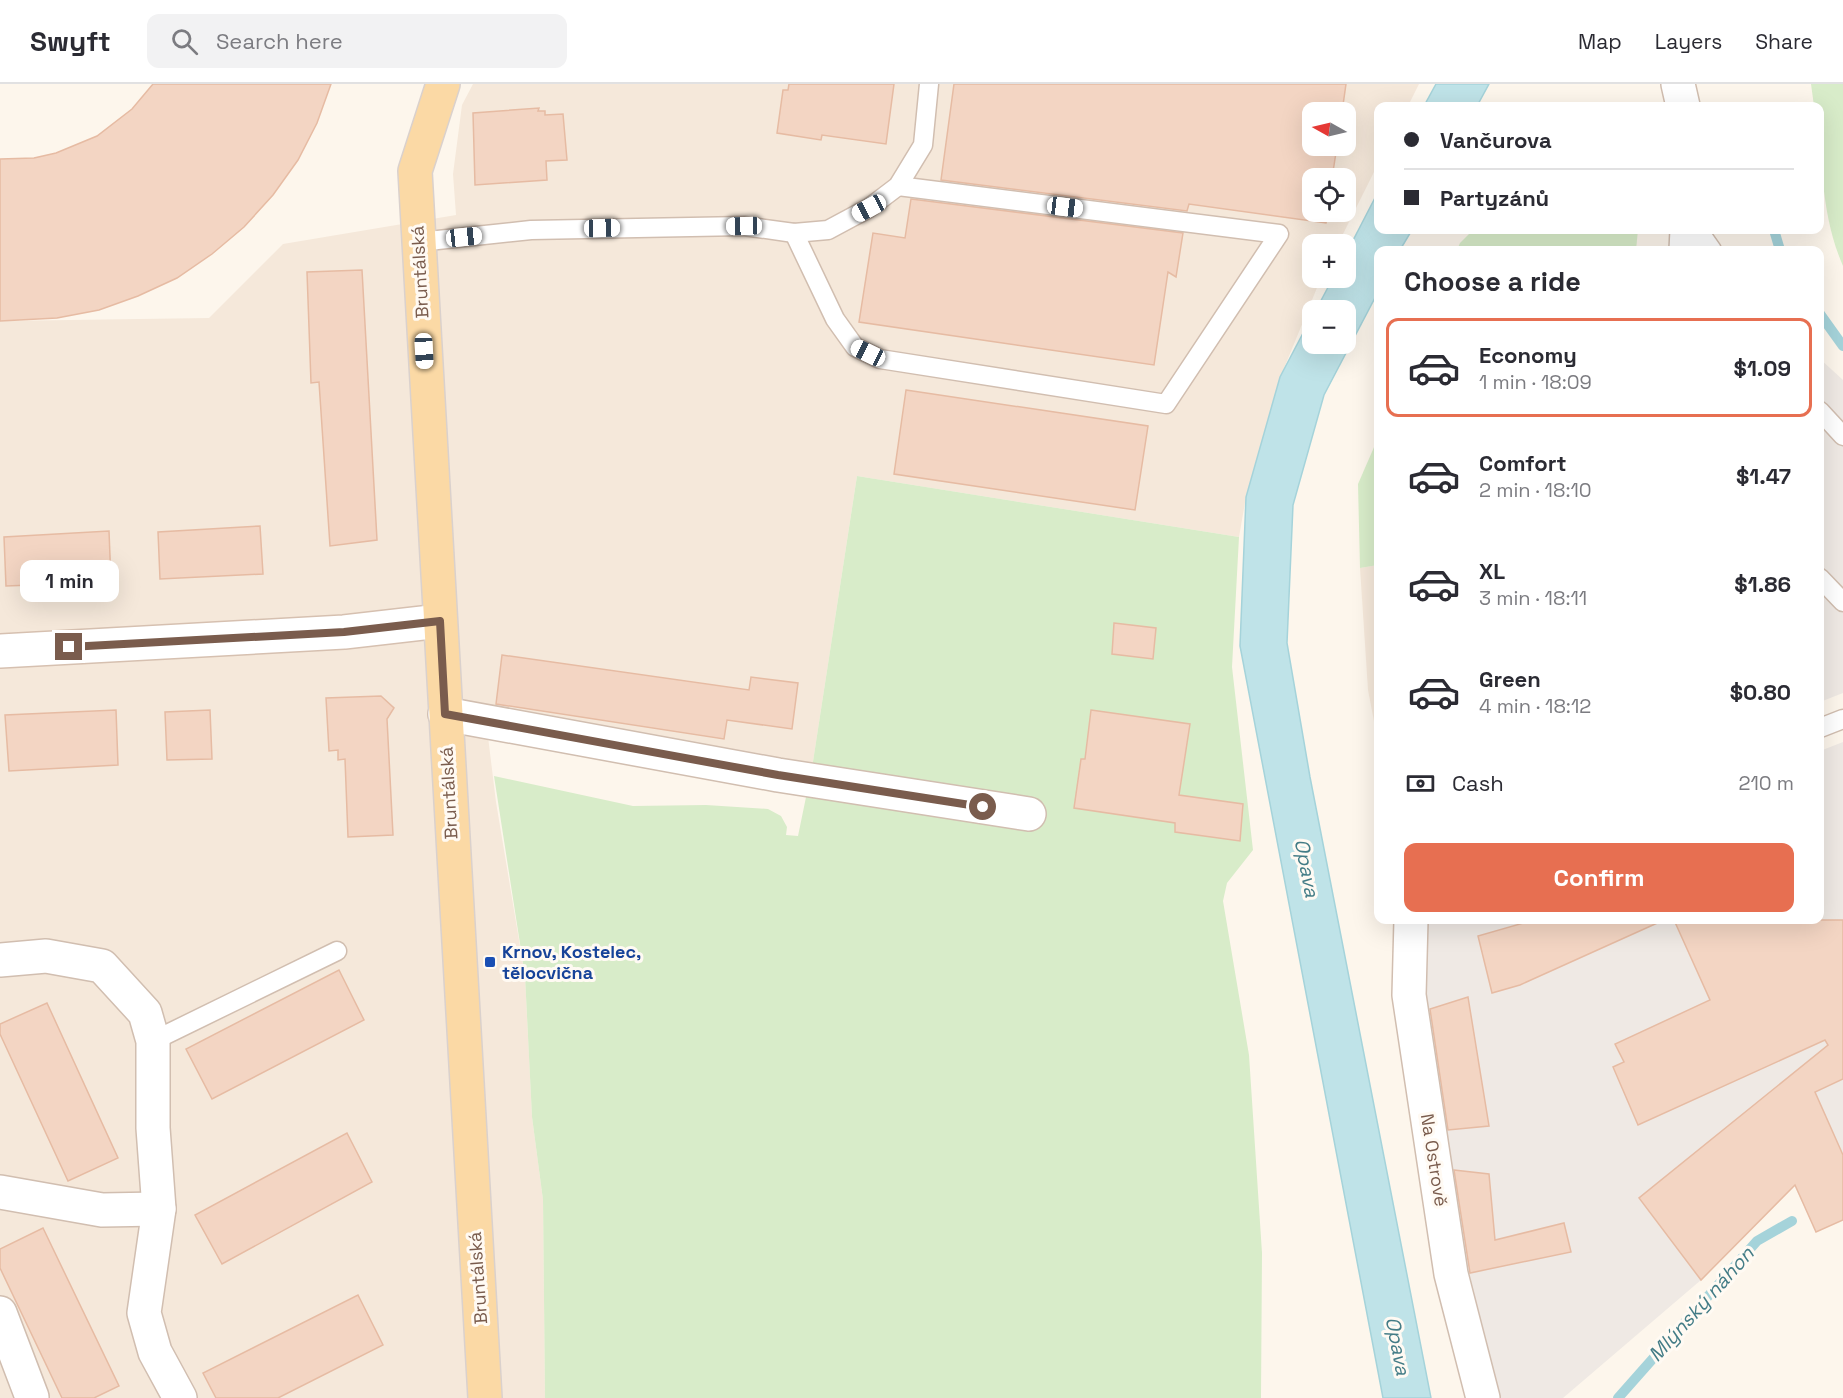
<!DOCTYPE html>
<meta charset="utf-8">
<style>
:root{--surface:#fff;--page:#f2f2f3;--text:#2b2b33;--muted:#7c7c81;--line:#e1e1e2;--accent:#e76f51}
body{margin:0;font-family:"Space Grotesk",sans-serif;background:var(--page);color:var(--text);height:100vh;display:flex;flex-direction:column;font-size:22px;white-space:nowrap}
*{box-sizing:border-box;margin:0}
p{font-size:20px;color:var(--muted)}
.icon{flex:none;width:33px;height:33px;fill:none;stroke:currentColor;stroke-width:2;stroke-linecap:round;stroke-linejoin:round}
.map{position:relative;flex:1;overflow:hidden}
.panel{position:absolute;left:1374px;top:162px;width:450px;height:678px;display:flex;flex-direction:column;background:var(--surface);border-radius:12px;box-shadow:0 6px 24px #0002}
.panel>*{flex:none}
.banner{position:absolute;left:1374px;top:18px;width:450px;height:132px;border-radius:12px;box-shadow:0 6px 24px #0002;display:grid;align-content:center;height:132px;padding:0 30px;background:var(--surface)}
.needle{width:39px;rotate:278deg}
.fabs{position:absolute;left:1302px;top:18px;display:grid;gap:12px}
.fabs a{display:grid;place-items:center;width:54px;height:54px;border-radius:12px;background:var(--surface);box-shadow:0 6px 24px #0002;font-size:30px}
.end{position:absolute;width:27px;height:27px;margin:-14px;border:8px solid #7a5c4d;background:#fff;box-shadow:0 0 0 3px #fff}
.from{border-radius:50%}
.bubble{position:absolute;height:42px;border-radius:12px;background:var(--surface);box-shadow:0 6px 24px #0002;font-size:20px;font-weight:600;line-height:42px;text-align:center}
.car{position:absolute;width:18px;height:36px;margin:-18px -9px;border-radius:8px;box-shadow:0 0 4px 2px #0007;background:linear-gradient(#fff 24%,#345 0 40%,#fff 0 76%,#345 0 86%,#fff 0)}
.banner b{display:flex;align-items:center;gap:21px;height:57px;font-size:22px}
.banner b+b{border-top:2px solid var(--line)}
.banner i{width:15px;height:15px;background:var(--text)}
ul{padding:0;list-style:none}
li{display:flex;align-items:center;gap:18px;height:99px;margin:0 12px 9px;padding:0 18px;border:3px solid transparent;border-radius:12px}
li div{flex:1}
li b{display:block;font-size:22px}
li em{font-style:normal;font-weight:600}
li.current{border-color:var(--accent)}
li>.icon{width:54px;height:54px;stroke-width:1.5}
h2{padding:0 30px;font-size:27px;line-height:72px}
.pay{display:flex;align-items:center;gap:15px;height:66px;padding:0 30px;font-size:22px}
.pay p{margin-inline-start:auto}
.action{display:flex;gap:12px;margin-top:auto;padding:12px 30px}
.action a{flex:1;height:69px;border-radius:12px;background:var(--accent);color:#fff;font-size:24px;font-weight:600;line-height:69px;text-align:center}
header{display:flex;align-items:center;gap:36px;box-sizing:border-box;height:84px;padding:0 30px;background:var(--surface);border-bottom:2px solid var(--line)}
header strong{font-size:28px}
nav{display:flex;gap:33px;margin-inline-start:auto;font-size:21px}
.search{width:420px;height:54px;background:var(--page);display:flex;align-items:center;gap:15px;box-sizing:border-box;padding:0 21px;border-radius:12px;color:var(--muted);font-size:22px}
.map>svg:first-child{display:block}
.residential{fill:#f5e8da;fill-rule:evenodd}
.industrial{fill:#efe9e4}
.green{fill:#d8ecc9}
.water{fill:#bfe3e8;stroke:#a5d3da;stroke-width:1.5}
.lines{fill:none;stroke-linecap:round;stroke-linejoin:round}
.stream{stroke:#a5d3da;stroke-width:10}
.building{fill:#f3d5c3;stroke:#e6bba3;stroke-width:1.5}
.lane-casing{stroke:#d1beb0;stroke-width:21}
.street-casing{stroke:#d1beb0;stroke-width:36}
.secondary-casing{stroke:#d6c0b0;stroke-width:36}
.primary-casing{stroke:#dad1cd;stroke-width:36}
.lane{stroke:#fff;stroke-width:18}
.street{stroke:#fff;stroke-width:33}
.secondary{stroke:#fff;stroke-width:33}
.primary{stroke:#fbd9a5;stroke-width:33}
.route{stroke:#7a5c4d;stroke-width:8}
.transit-dot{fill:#1a4fb4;stroke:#fffaf3;stroke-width:2}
.labels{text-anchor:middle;stroke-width:6;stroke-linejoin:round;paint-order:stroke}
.street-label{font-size:18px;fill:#7a5c4d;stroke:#fffaf3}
.transit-label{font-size:18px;font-weight:bold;fill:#164399;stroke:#fffaf3;text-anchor:start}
.water-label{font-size:20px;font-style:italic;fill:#437c86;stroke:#fffaf3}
</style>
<header>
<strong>Swyft</strong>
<div class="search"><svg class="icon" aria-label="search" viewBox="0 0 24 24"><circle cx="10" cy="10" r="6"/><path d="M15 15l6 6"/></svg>Search here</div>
<nav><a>Map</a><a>Layers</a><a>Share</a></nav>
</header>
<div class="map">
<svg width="1843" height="1314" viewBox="0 0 1843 1314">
<rect width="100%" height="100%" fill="#fdf6ec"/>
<g class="residential">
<path d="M 473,0 L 1419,0 L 1408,22 L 1378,22 L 1378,80 L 1338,160 L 1312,160 L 1312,194 L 1321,194 L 1280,294 L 1246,413 L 1239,453 L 857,392 L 812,684 L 725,673 L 484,620 L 496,718 L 525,892 L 532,1033 L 543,1116 L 545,1314 L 0,1314 L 0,237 L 209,234 L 283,160 L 456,131 L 453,90 L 462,21 ZM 1312,28 L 1346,28 L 1346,62 L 1312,62 ZM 1312,94 L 1346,94 L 1346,128 L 1312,128 Z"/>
<path d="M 1378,481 L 1378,658 L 1368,606 L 1360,484 Z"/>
</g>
<g class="industrial">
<path d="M 1820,275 L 1843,296 L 1843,609 L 1820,618 Z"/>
<path d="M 1843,658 L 1843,1136 L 1816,1148 L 1794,1101 L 1701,1196 L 1563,1314 L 1497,1314 L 1467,1190 L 1417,929 L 1419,836 L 1820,836 L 1820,667 Z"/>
</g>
<g class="green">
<path d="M 1811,0 L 1843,0 L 1843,182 C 1822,134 1820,74 1820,22 L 1814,22 Z"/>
<path d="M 1473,146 L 1638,146 L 1636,166 L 1457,166 L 1460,159 Z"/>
<path d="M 1378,354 L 1378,481 L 1360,484 L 1358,400 Z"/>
<path d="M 857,392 L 1239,453 L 1232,583 L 1253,766 L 1227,799 L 1223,817 L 1249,971 L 1262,1169 L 1261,1314 L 545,1314 L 543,1116 L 532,1033 L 525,892 L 494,692 L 633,722 L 706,721 L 768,725 L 781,732 L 787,743 L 786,751 L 798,752 L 812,684 Z"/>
</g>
<g class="water">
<path d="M 1436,0 L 1489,0 L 1477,22 L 1424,22 Z"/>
<path d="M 1378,108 L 1378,146 L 1412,146 L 1400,166 L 1378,166 L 1378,208 L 1324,311 L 1293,421 L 1287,559 L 1310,693 L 1431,1314 L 1383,1314 L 1240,562 L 1246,413 L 1280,293 L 1312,232 L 1312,260 L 1346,260 L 1346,226 L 1316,226 L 1333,194 L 1346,194 L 1346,170 Z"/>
</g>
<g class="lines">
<g class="stream">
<path d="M 1774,146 L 1780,166"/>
<path d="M 1820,230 L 1843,262"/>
<path d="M 1618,1314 L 1757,1157 L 1792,1137"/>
</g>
</g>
<g class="building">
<path d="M 153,0 L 331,0 L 317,39 L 298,76 L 273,111 L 244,143 L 212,170 L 177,194 L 138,212 L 99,226 L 57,234 L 0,237 L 0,75 L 34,74 L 56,69 L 97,52 L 132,25 Z"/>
<path d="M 789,0 L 894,0 L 886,60 L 822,51 L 821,56 L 777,49 L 783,6 L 788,6 Z"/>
<path d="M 954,0 L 1346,0 L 1342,28 L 1312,28 L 1312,62 L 1337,62 L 1332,94 L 1312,94 L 1312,128 L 1328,128 L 1326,139 L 1189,120 L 1187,127 L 941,96 Z"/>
<path d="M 539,24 L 538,27 L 545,27 L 545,31 L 563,30 L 567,76 L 546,77 L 547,96 L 475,101 L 473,29 Z"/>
<path d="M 911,115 L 1183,149 L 1176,193 L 1168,188 L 1154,281 L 859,238 L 873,149 L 905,154 Z"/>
<path d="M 362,186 L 377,456 L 330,462 L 319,298 L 311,299 L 307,188 Z"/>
<path d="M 906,306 L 1148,342 L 1135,426 L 894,390 Z"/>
<path d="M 260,442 L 263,490 L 160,495 L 158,448 Z"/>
<path d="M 109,447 L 111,498 L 6,502 L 4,453 Z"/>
<path d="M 1114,539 L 1156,544 L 1153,575 L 1112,570 Z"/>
<path d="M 502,571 L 749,606 L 751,593 L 798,599 L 792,645 L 727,636 L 724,655 L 496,620 Z"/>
<path d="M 381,612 L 394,624 L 387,635 L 393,751 L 348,753 L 345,675 L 338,676 L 338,666 L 329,667 L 326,614 Z"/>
<path d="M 116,626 L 118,681 L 9,687 L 5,631 Z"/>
<path d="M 210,626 L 212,675 L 167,676 L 165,628 Z"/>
<path d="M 1091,626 L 1190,640 L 1179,711 L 1243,720 L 1240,757 L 1175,748 L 1175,739 L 1074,724 L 1081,675 L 1085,675 Z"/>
<path d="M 1534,836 L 1664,836 L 1520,901 L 1492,909 L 1478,852 Z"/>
<path d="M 1674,836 L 1843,836 L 1843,995 L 1815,1008 L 1843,1071 L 1843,1136 L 1816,1148 L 1795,1101 L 1701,1196 L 1639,1114 L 1828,961 L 1825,956 L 1638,1041 L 1613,983 L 1624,978 L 1615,960 L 1710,916 Z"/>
<path d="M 339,886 L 364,936 L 212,1015 L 186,965 Z"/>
<path d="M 1468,913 L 1489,1042 L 1448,1046 L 1430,925 Z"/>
<path d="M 47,919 L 118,1074 L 68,1097 L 0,950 L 0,940 Z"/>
<path d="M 347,1049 L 372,1098 L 222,1180 L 195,1131 Z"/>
<path d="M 1454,1086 L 1489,1090 L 1495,1156 L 1564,1139 L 1571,1168 L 1470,1189 Z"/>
<path d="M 43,1144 L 119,1302 L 94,1314 L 62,1314 L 0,1184 L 0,1165 Z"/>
<path d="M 358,1211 L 383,1261 L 278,1314 L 216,1314 L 203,1289 Z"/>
</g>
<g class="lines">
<g class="lane-casing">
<g id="lane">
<path d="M 1698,146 L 1712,166"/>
<path d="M 794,149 L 835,235 L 855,263 L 880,275 L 1166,320 L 1279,150 L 898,102"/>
<path d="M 419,158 L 531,146 L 744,142 L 794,149 L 828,146 L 869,124 L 898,102 L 923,61 L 929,0"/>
<path d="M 1820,327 L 1843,352"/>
<path d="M 1820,494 L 1843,518"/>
<path d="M 1820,644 L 1843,635"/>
<path d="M 153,957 L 337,867"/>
</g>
</g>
<g class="street-casing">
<g id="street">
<path d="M 1678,0 L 1683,22"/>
<path d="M 1686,166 L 1687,146"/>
<path d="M 445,630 L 778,691 L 1029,730"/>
<path d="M 1411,836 L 1409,911 L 1451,1190 L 1483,1314"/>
<path d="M 0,876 L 46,872 L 102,882 L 145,929 L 153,957 L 153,1044 L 159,1125 L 144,1229 L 155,1268 L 180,1314"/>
<path d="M 0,1108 L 102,1126 L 159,1125"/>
<path d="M 0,1229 L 32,1313"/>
</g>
</g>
<g class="secondary-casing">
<path id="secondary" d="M 0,567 L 344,548 L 440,537"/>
</g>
<g class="primary-casing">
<path id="primary" d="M 443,0 L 415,87 L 485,1314"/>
</g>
<use href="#lane" class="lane"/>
<use href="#street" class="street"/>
<use href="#secondary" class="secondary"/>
<use href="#primary" class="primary"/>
</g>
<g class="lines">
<path class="route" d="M 69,563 L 344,548 L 440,537 L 445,630 L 778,691 L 983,723"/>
</g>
<rect class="transit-dot" x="484" y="872" width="12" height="12" rx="3"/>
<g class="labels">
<g class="street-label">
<text transform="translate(420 188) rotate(-93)" y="6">Bruntálská</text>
<text transform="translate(449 709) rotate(-93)" y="6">Bruntálská</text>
<text transform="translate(1434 1076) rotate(81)" y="6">Na Ostrově</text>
<text transform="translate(478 1194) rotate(-94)" y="6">Bruntálská</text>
</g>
<g class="transit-label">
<text x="502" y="874">Krnov, Kostelec,<tspan x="502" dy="21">tělocvična</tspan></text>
</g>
<g class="water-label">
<text transform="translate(1307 784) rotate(79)" y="7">Opava</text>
<text transform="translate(1701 1220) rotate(-48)" y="7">Mlýnský náhon</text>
<text transform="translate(1398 1262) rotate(79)" y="7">Opava</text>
</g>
</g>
</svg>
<div class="fabs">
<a><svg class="needle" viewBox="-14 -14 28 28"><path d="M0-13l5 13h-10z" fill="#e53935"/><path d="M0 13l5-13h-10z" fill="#7c7c81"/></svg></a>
<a><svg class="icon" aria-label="locate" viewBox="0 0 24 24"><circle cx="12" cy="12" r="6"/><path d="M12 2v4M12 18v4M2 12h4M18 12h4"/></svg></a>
<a>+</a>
<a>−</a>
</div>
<i class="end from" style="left:983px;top:723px"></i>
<i class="end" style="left:69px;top:563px"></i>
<div class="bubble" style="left:20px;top:476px;width:99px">1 min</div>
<i class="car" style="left:1065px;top:123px;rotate:97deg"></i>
<i class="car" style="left:869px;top:124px;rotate:242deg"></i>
<i class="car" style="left:744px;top:142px;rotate:269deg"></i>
<i class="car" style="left:602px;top:144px;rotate:89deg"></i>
<i class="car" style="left:464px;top:153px;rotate:84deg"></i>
<i class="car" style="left:424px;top:267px;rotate:177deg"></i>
<i class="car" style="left:868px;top:269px;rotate:296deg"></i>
<div class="banner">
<b><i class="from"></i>Vančurova</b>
<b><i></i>Partyzánů</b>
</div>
<section class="panel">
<h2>Choose a ride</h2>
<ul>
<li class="current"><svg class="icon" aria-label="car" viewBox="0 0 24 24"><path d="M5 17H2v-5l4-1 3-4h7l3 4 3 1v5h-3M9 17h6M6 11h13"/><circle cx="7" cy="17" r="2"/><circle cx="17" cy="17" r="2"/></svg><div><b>Economy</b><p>1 min · 18:09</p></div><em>$1.09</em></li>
<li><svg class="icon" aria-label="car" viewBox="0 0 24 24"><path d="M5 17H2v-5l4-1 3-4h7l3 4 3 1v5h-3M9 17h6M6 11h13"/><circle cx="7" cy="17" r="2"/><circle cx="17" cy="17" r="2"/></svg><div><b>Comfort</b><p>2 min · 18:10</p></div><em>$1.47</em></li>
<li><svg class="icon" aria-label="car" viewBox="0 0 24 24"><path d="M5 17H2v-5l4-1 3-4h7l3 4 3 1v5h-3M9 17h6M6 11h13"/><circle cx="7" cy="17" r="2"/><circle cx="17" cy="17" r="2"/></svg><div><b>XL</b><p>3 min · 18:11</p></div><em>$1.86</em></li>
<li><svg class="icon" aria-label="car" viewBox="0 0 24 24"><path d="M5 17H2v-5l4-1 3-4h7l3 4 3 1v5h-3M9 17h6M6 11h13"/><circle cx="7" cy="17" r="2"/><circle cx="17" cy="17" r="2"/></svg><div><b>Green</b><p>4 min · 18:12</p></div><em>$0.80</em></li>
</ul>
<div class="pay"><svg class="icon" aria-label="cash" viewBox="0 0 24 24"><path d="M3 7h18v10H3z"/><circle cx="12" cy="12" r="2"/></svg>Cash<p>210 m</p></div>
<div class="action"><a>Confirm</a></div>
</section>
</div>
